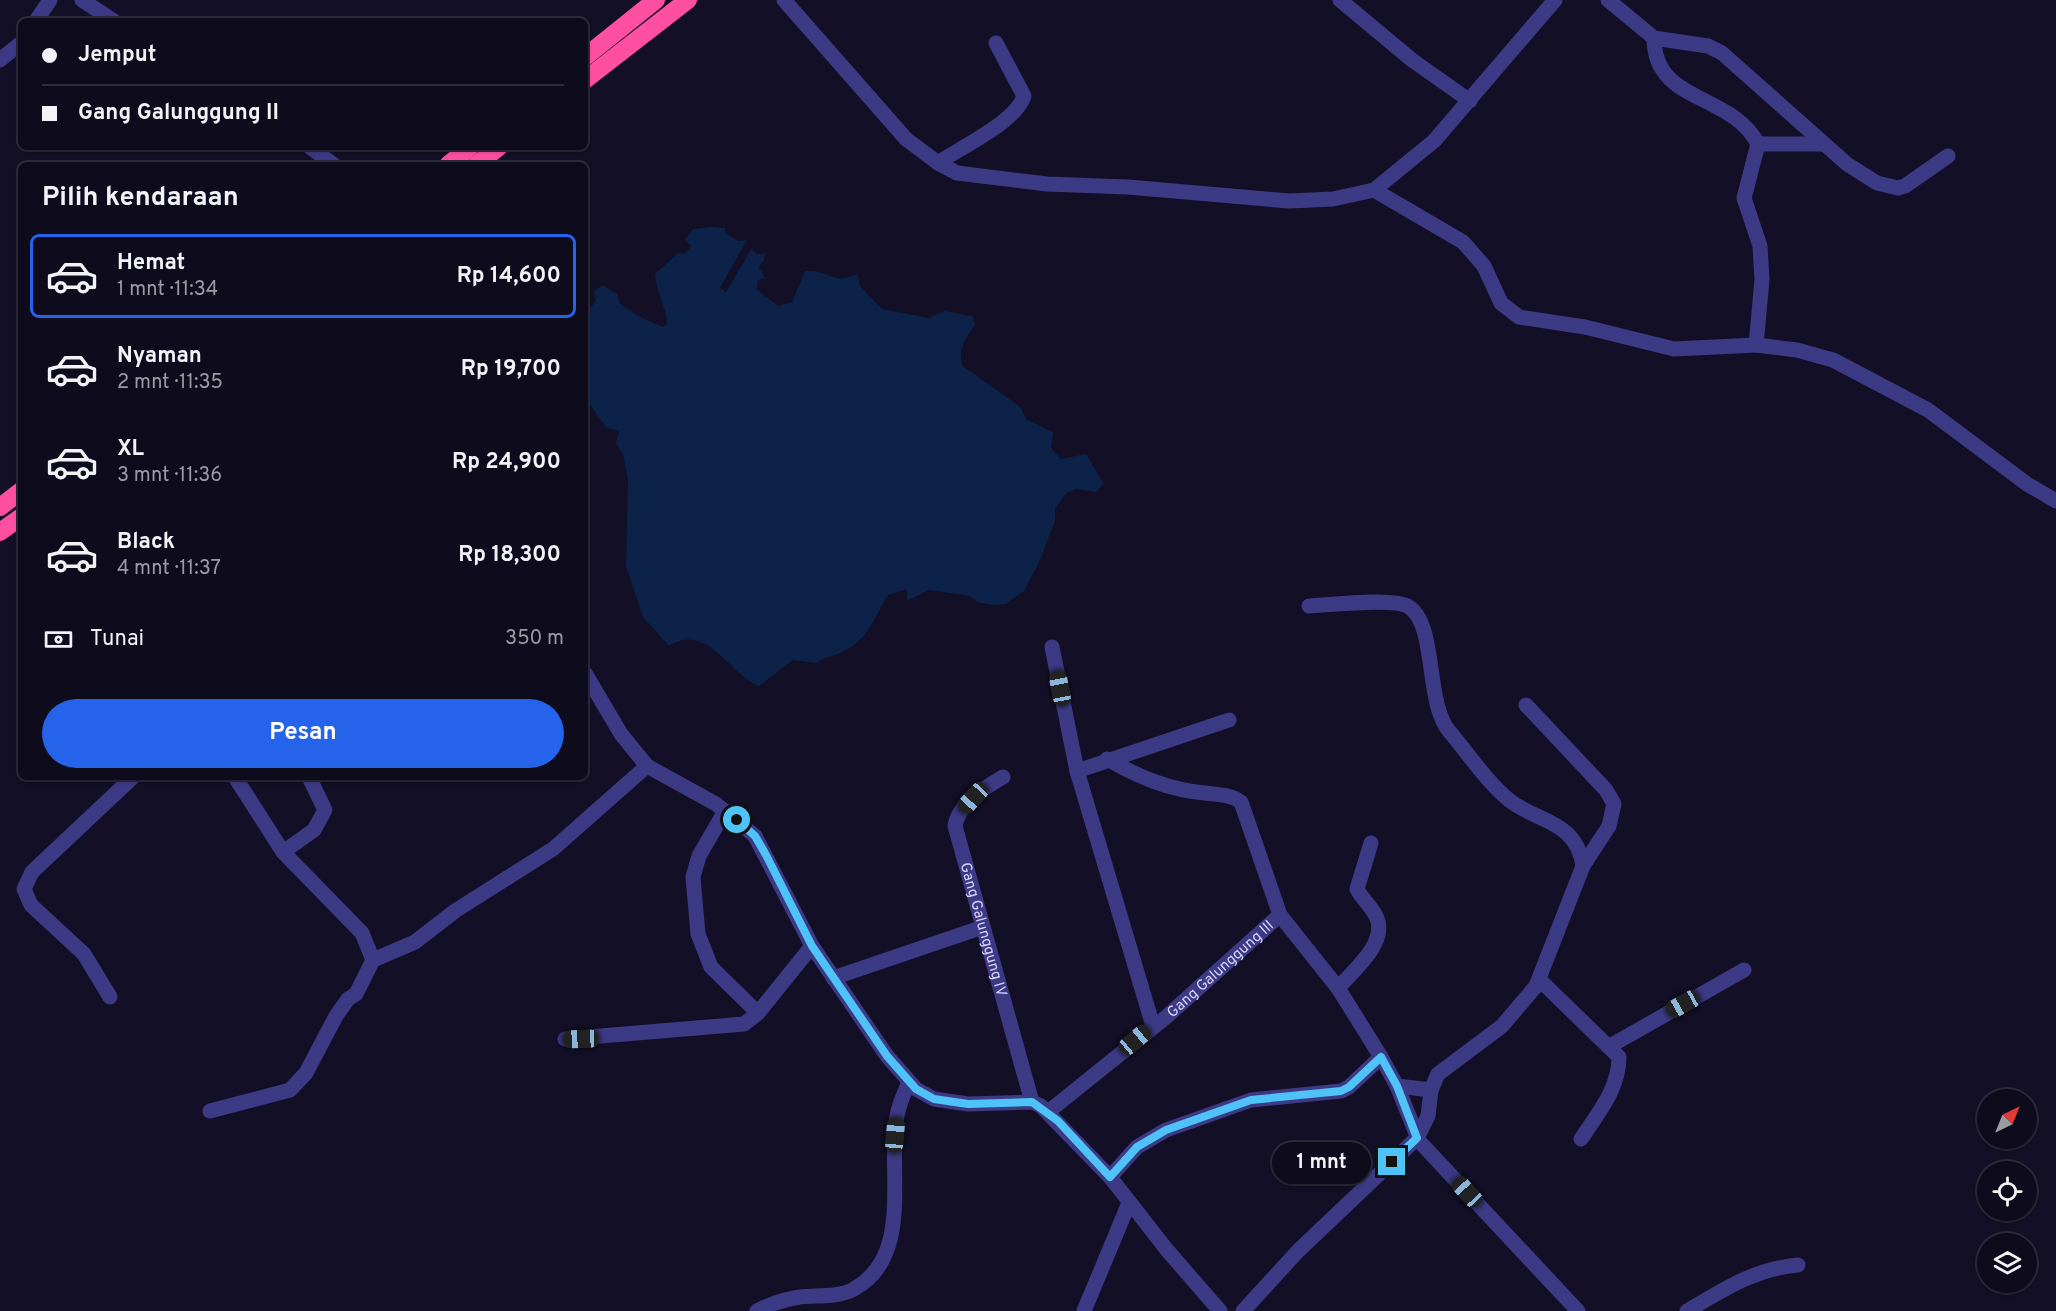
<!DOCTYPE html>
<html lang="id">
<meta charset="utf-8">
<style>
:root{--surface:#0e0b1c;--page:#171425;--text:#f1f3f6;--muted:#9b9ba3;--line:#2e2b3b;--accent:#2563eb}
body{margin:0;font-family:Overpass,sans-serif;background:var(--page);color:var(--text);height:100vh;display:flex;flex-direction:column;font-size:22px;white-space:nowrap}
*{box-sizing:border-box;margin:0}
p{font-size:20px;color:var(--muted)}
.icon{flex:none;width:33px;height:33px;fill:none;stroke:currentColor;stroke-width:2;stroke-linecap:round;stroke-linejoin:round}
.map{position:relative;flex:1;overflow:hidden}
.panel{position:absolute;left:18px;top:162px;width:570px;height:618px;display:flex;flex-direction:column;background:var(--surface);border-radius:9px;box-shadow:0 2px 4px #0004,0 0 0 2px var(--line)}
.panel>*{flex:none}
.banner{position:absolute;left:18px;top:18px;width:570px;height:132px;border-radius:9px;box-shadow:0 2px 4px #0004,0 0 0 2px var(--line);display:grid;align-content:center;height:132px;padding:0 24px;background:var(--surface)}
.needle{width:39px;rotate:43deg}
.buttons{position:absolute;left:1977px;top:1089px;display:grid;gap:12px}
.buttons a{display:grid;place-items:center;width:60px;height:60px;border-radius:50%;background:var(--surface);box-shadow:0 2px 4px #0004,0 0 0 2px var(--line);font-size:30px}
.end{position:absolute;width:27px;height:27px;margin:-14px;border:8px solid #4fc3f7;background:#111;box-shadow:0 0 0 3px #111}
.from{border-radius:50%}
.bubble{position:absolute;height:42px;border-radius:21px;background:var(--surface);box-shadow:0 2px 4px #0004,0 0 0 2px var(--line);font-size:20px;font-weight:700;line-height:42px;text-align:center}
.car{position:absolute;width:18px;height:36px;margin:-18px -9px;border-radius:8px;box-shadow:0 0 4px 2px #0007;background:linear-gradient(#222 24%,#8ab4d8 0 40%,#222 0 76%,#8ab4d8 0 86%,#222 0)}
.banner b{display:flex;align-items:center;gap:21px;height:57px;font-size:22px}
.banner b+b{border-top:2px solid var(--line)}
.banner i{width:15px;height:15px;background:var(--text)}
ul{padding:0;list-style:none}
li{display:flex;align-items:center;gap:18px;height:84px;margin:0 12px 9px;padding:0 12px;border:3px solid transparent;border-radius:9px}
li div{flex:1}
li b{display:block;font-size:22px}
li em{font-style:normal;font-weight:700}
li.selected{border-color:var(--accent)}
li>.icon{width:54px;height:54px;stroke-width:1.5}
h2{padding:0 24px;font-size:27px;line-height:72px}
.pay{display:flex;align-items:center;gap:15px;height:66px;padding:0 24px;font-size:22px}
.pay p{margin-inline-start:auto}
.button{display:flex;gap:12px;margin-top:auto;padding:12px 24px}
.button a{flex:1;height:69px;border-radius:36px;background:var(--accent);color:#fff;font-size:24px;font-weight:700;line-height:69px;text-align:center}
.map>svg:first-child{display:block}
.water{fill:#0c2248}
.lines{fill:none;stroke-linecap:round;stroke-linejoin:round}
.minor{stroke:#3d3a85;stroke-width:15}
.highway{stroke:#ff4fa3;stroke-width:18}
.route{stroke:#4fc3f7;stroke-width:8}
.labels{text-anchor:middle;stroke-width:4.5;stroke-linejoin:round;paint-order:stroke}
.street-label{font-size:15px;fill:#d9d4ff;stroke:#130f26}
</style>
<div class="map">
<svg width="2056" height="1311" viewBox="0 0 2056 1311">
<rect width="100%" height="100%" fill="#130f26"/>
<path class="water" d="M 711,227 L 725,228 L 725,233 L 738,241 L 747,240 L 720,288 L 726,292 L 752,248 L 756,254 L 765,254 L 764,260 L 759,267 L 765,278 L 758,280 L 757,290 L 778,306 L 792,302 L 805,271 C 826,268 832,286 857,274 L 860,286 L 882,309 L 929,318 L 944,311 L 972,316 L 975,325 C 965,339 957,349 963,366 L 1020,407 L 1027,420 L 1053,432 L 1051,448 L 1061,459 L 1086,454 L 1104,484 L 1096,492 L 1076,489 L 1066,493 L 1055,509 L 1055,521 L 1039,562 L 1024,591 L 1006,604 L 994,605 L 977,602 L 970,596 L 929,590 L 907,601 L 907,589 L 888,595 C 875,616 869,638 846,650 C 836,656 826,656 816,663 L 793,660 L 759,686 C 729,675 708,621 669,646 L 643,617 L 626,566 L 628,480 L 623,454 L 616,443 L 619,431 L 606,427 L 585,398 L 585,309 L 588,310 L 596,301 L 594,291 L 603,285 L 617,294 L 620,304 L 640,317 L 663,327 L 667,323 C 666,306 656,292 655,274 L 678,253 L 685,254 L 691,246 L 685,239 L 693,229 Z"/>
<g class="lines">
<g class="minor">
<path d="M 82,0 L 114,21"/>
<path d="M 784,0 L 906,139 L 938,163 L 957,173 L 1047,184 L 1128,187 L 1289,201 L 1333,199 L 1374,190 L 1434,141 L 1555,0"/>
<path d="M 1340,0 L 1412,60 L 1470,101"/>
<path d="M 1608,0 L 1654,38 L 1708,46 L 1722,53 L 1847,164 L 1877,183 L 1898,188 L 1905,186 L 1948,156"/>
<path d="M 36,21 L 50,0"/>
<path d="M 1654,38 C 1654,104 1731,92 1758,144 L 1744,198 L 1760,246 L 1762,280 L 1756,345"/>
<path d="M 0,60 L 21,43"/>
<path d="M 1758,144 L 1824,144"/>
<path d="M 310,147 L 334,165"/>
<path d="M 938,163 C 961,147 1016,122 1024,96 L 996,43"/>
<path d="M 1374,190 L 1463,242 L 1484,266 L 1501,303 L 1519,317 L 1585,327 L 1674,349 L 1756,345 L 1797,350 L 1833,360 L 1928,410 L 2027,484 L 2056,501"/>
<path d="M 1309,606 C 1329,605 1395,597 1409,607 C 1437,625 1425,702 1449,731 C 1468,753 1486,781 1509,800 C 1538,823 1576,820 1583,866 L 1536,986"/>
<path d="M 1052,647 L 1077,771 L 1153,1026"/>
<path d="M 585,673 L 621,734 L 647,766 L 716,804 L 755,836 L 812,946 L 887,1056 L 916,1089 L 934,1099 L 968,1104 L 1032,1102 L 1041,1106 L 1110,1177 L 1167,1250 L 1220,1311"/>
<path d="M 1526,705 L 1606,790 L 1614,804 L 1609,826 L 1583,866"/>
<path d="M 1107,759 C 1139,777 1169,790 1205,793 C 1217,795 1231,794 1241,802 L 1280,915 L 1338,988 L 1381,1057 L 1397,1086 L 1419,1141 L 1578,1311"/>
<path d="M 1077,771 L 1229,720"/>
<path id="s1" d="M 1003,777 C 984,788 959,803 955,826 L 1032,1102"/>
<path d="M 725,811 L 699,856 L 693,877 L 698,934 L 711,967 L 758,1013"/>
<path d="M 283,852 L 314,830 L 325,810 L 309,777"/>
<path d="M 373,960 L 415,942 L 455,911 L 553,849 L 647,766"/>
<path d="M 833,978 L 983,927"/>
<path d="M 1338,988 C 1353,971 1389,942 1376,916 C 1371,906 1362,899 1357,889 L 1371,843"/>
<path d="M 110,997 L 84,954 L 31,905 L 24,889 L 32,872 L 133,777"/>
<path d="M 565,1039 L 744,1024 L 758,1013 L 812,946"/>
<path d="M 1610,1046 L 1744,970"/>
<path d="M 1397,1086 L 1431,1090 L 1438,1074 L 1502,1026 L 1536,986 L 1544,984 L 1619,1057 C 1619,1089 1598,1113 1581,1139"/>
<path d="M 210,1111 L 290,1090 L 306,1073 L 336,1016 L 348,999 L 356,994 L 373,960 L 362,933 L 283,852 L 235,777"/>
<path id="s2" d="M 1048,1112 L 1165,1018 L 1280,915"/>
<path d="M 1110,1177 L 1137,1147 L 1166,1130 L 1251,1100 L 1341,1091 L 1349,1087 L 1381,1057"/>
<path d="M 757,1311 C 770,1304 785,1299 800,1297 C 817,1295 838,1298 854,1289 C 914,1256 887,1171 897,1116 C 899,1104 904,1093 909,1082"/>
<path d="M 1084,1311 L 1129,1203"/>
<path d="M 1243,1311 L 1298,1251 L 1417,1138 L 1428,1116 L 1431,1090"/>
<path d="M 1687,1311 C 1725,1289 1754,1269 1798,1265"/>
</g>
<g class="highway">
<path d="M 585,57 L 656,0"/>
<path d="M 585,80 L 688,0"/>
<path d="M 448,165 L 470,147"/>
<path d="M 476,165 L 499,147"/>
<path d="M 0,507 L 21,491"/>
<path d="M 0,532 L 21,517"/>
</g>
</g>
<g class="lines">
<path class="route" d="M 737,820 L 755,836 L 766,855 L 812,946 L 887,1056 L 916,1089 L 934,1099 L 968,1104 L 1032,1102 L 1058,1121 L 1110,1177 L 1137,1147 L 1166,1130 L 1251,1100 L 1341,1091 L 1349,1087 L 1381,1057 L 1397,1086 L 1417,1138 L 1392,1162"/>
</g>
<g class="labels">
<g class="street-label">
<text dy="5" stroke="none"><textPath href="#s1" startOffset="178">Gang Galunggung IV</textPath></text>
<text dy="5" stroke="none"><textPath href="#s2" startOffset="224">Gang Galunggung III</textPath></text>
</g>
</g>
</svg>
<div class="buttons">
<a><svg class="needle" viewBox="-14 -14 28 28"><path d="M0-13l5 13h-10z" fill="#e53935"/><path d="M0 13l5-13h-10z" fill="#9b9ba3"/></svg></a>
<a><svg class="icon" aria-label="locate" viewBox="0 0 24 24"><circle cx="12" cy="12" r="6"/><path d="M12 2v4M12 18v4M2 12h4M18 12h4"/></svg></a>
<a><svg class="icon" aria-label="layers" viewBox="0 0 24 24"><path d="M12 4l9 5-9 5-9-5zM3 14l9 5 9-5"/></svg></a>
</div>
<i class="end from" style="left:737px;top:820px"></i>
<i class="end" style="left:1392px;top:1162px"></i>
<div class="bubble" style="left:1272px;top:1142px;width:99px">1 mnt</div>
<i class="car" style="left:1060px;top:688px;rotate:349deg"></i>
<i class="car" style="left:973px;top:798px;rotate:223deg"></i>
<i class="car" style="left:1683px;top:1004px;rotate:241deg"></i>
<i class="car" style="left:581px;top:1039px;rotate:268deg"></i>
<i class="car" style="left:1135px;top:1040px;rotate:50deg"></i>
<i class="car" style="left:895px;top:1135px;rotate:5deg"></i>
<i class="car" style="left:1467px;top:1192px;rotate:317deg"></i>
<div class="banner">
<b><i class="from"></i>Jemput</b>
<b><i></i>Gang Galunggung II</b>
</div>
<section class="panel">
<h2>Pilih kendaraan</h2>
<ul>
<li class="selected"><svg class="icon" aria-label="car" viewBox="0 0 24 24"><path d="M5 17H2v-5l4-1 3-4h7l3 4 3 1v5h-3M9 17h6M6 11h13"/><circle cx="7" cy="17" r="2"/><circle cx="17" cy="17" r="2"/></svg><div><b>Hemat</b><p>1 mnt · 11:34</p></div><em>Rp 14,600</em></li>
<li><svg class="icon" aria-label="car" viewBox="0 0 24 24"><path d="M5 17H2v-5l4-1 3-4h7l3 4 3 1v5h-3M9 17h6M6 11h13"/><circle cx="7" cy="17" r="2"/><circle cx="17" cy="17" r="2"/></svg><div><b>Nyaman</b><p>2 mnt · 11:35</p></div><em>Rp 19,700</em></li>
<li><svg class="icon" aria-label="car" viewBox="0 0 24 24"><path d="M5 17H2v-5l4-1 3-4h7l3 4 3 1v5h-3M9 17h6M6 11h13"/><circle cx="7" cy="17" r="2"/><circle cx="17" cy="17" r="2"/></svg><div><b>XL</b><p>3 mnt · 11:36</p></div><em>Rp 24,900</em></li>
<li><svg class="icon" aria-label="car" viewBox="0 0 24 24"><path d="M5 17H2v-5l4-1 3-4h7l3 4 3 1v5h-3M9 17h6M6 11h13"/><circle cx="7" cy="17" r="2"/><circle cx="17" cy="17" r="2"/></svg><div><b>Black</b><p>4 mnt · 11:37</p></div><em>Rp 18,300</em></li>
</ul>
<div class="pay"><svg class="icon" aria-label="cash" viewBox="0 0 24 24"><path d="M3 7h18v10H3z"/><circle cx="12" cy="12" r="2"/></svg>Tunai<p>350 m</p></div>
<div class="button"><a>Pesan</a></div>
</section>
</div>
